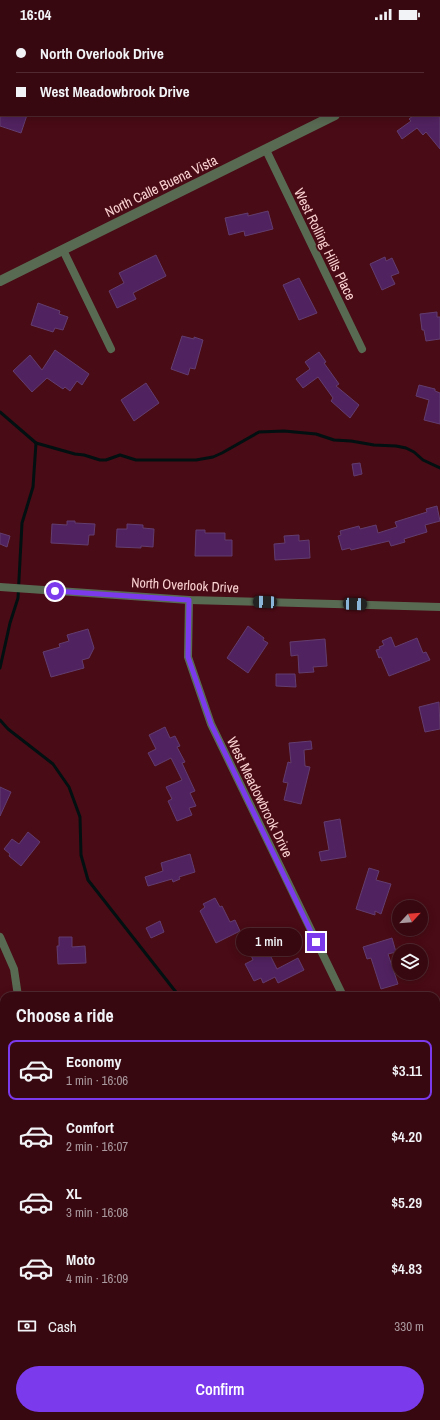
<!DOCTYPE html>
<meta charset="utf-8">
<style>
:root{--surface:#370810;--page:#3e1119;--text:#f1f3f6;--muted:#aa9a9f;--line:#512930;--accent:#7c3aed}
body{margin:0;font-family:"Archivo Narrow",sans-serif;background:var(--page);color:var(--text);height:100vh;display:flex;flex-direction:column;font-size:15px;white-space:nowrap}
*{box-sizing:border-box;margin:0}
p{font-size:13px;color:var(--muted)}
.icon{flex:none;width:22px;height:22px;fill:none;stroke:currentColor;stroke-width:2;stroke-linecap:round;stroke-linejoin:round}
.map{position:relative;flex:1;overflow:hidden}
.sheet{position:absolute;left:0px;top:964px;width:440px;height:428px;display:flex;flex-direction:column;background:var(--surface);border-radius:12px 12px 0 0;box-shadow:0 2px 10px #0003,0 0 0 1px var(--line)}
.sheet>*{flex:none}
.banner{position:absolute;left:0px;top:0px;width:440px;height:88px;box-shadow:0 2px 10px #0003,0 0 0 1px var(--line);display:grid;align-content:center;height:88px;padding:0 16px;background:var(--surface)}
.needle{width:26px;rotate:64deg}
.buttons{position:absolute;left:392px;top:872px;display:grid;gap:8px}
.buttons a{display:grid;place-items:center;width:36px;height:36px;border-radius:50%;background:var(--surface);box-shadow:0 2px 10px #0003,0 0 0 1px var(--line);font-size:20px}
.end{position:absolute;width:18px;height:18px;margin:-9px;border:5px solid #7c3aed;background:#fff;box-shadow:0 0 0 2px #fff}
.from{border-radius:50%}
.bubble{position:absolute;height:28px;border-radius:14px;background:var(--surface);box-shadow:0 2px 10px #0003,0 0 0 1px var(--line);font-size:13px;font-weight:600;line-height:28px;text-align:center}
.car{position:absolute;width:12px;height:24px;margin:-12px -6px;border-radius:5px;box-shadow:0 0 3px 1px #0007;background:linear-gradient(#222 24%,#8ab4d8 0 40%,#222 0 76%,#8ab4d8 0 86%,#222 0)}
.banner b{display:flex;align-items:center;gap:14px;height:38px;font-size:15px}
.banner b+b{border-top:1px solid var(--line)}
.banner i{width:10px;height:10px;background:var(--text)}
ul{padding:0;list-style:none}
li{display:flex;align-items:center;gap:12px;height:60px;margin:0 8px 6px;padding:0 8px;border:2px solid transparent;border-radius:8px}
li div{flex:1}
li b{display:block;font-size:15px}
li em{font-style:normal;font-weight:600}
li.selected{border-color:var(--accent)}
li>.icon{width:36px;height:36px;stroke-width:1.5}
h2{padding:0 16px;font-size:18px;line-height:48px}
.pay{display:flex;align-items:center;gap:10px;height:44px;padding:0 16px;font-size:15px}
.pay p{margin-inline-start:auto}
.action{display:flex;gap:8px;margin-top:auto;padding:8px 16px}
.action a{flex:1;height:46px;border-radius:24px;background:var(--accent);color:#fff;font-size:16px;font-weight:600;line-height:46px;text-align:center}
.status{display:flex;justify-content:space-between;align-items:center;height:28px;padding:0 20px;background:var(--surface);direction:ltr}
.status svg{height:11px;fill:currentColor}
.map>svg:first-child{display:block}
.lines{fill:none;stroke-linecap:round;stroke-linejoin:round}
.stream{stroke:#021011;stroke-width:3}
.building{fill:#512260;stroke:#623d6e}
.minor{stroke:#596a53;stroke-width:8}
.tertiary{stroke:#596a53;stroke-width:10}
.route{stroke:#7c3aed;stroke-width:5}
.labels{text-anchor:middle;stroke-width:4;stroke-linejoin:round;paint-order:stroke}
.street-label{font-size:14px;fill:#fad2d2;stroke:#490b15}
</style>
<div class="status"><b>16:04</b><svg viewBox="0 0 49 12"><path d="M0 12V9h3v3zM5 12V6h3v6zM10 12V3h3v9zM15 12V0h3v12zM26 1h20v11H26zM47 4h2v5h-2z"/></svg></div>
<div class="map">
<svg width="440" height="1392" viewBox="0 0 440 1392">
<rect width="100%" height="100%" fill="#490b15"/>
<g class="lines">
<g class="stream">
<path d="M 0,384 L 36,415 L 75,426 L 84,427 L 100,432 L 106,432 L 120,427 L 136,432 L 196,432 L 213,429 L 222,425 L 259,404 L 284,403 L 316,406 L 334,412 L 351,413 L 374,417 L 396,418 L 406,420 L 414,424 L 423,432 L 440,440"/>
<path d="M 0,640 L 10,595 L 18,570 L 22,495 L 33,459 L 36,415"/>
<path d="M 0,692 L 8,701 L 53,736 L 69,759 L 80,789 L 81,827 L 88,852 L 179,968"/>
<path d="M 218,1388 L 218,1392"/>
<path d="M 359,1388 L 361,1392"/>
</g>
</g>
<g class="building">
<path d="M 0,87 L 27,87 L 21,105 L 0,98 Z"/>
<path d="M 414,87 L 440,87 L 440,121 L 426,104 L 423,107 L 417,100 L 402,111 L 397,103 L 411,93 L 409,91 Z"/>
<path d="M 268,183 L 273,201 L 245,208 L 244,203 L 229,207 L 225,190 L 248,185 L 248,188 Z"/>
<path d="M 156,227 L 166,248 L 133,265 L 136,271 L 117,280 L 109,263 L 124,255 L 119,245 Z"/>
<path d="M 385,229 L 386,233 L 392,230 L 399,245 L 391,248 L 395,256 L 382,262 L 370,236 Z"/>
<path d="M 299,250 L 317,285 L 299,292 L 283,257 Z"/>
<path d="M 38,275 L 60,283 L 59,286 L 68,289 L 63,302 L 55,300 L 53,304 L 31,297 Z"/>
<path d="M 437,284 L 437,289 L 440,289 L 440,311 L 426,313 L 424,302 L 422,302 L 420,286 Z"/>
<path d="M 182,308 L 194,311 L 194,309 L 203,312 L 195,341 L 190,340 L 188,347 L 171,341 Z"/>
<path d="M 55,322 L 89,346 L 82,357 L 77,353 L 70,363 L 65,359 L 63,361 L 47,350 L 32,364 L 13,343 L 30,327 L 42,342 Z"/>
<path d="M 319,324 L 326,334 L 324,335 L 339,356 L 336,358 L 359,377 L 350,390 L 331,373 L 333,370 L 318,349 L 303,360 L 296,351 L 310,341 L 305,334 Z"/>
<path d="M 146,355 L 159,375 L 134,393 L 121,372 Z"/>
<path d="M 419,357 L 435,361 L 435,363 L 440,365 L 440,396 L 424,392 L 429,372 L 416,368 Z"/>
<path d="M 360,435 L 362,446 L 354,448 L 352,436 Z"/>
<path d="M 437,478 L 440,493 L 425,497 L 427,504 L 404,511 L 405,514 L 391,518 L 389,513 L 351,522 L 350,520 L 342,522 L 338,508 L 341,507 L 340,503 L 359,498 L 360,501 L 376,497 L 378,505 L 397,499 L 395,494 L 427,484 L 426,481 Z"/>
<path d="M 67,493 L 75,493 L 75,495 L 95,496 L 94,507 L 89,507 L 88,517 L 51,515 L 52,496 L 67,497 Z"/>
<path d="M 127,496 L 143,497 L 143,500 L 154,501 L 153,519 L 141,518 L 141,520 L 116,519 L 117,501 L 127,501 Z"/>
<path d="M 196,502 L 205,502 L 205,505 L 225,505 L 225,512 L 232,512 L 232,528 L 195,528 Z"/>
<path d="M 0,505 L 10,508 L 7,519 L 0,516 Z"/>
<path d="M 299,507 L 299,513 L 309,512 L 310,530 L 275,532 L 274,516 L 285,515 L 284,508 Z"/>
<path d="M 248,598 L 264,610 L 263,612 L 268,615 L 248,645 L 227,630 Z"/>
<path d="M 88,601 L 94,620 L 89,630 L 82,632 L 84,640 L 51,649 L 43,624 L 60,619 L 59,616 L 69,613 L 67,607 Z"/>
<path d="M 391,609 L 395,619 L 417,610 L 423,625 L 426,624 L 430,632 L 389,648 L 381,629 L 379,630 L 376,622 L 380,621 L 379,619 L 384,617 L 382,613 Z"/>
<path d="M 325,611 L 327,638 L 313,639 L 314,644 L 299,645 L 298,627 L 291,628 L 290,614 Z"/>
<path d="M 276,646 L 295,646 L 296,659 L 276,658 Z"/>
<path d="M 439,674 L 440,701 L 425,704 L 419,679 Z"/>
<path d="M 165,699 L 170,710 L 175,708 L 180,718 L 177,719 L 185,734 L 182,735 L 195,763 L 190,765 L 196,778 L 189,780 L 192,787 L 177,793 L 168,773 L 172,771 L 166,759 L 182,752 L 171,730 L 155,738 L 148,725 L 156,721 L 149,707 Z"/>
<path d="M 311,713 L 312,721 L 304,722 L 305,738 L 310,739 L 301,776 L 284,772 L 288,755 L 283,754 L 288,734 L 291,735 L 289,715 Z"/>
<path d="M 0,759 L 11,764 L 0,788 Z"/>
<path d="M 340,791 L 346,829 L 321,833 L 319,824 L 329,822 L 324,794 Z"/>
<path d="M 28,804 L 40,814 L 21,838 L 9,828 L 10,826 L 4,821 L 12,811 L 19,816 Z"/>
<path d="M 190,826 L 195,844 L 179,849 L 180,851 L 173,854 L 172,851 L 148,858 L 145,849 L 163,843 L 161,835 Z"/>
<path d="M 369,840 L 379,843 L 376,852 L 391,856 L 381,886 L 375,883 L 375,887 L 356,881 Z"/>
<path d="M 215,870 L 220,879 L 222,878 L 230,894 L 235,892 L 240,903 L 216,915 L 200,883 L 205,879 L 203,876 Z"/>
<path d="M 160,893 L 164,904 L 151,910 L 146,900 Z"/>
<path d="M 59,909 L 72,909 L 72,919 L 85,918 L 86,935 L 58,936 L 57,918 L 59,918 Z"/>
<path d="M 392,910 L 396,924 L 388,926 L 398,956 L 381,961 L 371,930 L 367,931 L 363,919 Z"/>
<path d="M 265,917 L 277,941 L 298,930 L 304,942 L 278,955 L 275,949 L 263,955 L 261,950 L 254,953 L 245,936 L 253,932 L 250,925 Z"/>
</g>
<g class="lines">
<g class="minor">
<path d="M 266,122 L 362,321"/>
<path d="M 63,222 L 111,321"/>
<path d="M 0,559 L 189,572 L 440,579"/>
<path d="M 189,572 L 188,629 L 211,696 L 343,968"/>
<path d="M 0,909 L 14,941 L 18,968"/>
<path d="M 0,995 L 4,995"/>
<path d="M 436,1162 L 440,1178"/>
<path d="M 436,1213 L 440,1203"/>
<path d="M 0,1267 L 4,1267"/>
<path d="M 436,1273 L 440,1276"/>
<path d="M 295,1392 L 327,1389"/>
</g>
<g class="tertiary">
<path d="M 439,34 L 440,34"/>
<path d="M 0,253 L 335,87"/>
</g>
</g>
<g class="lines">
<path class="route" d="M 55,563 L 189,572 L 188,629 L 211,696 L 316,914"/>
</g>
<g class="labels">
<g class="street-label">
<text transform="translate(161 158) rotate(-26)" y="5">North Calle Buena Vista</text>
<text transform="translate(325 216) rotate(64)" y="5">West Rolling Hills Place</text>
<text transform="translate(185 557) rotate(3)" y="5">North Overlook Drive</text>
<text transform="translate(260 769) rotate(64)" y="5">West Meadowbrook Drive</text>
</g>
</g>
</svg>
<div class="buttons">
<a><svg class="needle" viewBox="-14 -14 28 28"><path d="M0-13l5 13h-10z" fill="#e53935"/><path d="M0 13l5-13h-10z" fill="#aa9a9f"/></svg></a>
<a><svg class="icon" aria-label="layers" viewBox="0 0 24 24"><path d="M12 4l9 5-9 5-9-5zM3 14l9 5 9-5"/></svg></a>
</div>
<i class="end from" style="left:55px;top:563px"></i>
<i class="end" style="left:316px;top:914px"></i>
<div class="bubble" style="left:236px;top:900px;width:66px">1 min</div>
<i class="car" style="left:265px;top:574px;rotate:272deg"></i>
<i class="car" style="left:355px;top:576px;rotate:92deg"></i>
<div class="banner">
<b><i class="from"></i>North Overlook Drive</b>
<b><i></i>West Meadowbrook Drive</b>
</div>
<section class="sheet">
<h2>Choose a ride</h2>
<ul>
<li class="selected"><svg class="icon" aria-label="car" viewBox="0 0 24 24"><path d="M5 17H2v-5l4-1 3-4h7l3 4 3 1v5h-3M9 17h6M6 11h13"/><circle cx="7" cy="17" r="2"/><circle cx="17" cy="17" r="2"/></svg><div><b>Economy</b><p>1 min · 16:06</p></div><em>$3.11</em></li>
<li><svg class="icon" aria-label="car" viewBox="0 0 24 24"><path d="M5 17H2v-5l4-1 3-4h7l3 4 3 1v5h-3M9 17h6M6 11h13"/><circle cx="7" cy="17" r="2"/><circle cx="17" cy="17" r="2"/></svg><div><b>Comfort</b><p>2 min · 16:07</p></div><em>$4.20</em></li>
<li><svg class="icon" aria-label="car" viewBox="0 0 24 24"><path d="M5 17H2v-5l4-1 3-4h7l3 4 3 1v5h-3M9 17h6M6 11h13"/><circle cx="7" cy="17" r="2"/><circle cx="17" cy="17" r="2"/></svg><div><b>XL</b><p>3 min · 16:08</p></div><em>$5.29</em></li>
<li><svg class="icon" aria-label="car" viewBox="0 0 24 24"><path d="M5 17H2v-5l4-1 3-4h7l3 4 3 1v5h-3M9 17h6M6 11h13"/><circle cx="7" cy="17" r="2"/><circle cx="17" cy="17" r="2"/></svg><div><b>Moto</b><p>4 min · 16:09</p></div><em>$4.83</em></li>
</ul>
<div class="pay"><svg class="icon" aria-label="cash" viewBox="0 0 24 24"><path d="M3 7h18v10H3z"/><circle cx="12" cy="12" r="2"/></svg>Cash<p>330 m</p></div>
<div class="action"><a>Confirm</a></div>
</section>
</div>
